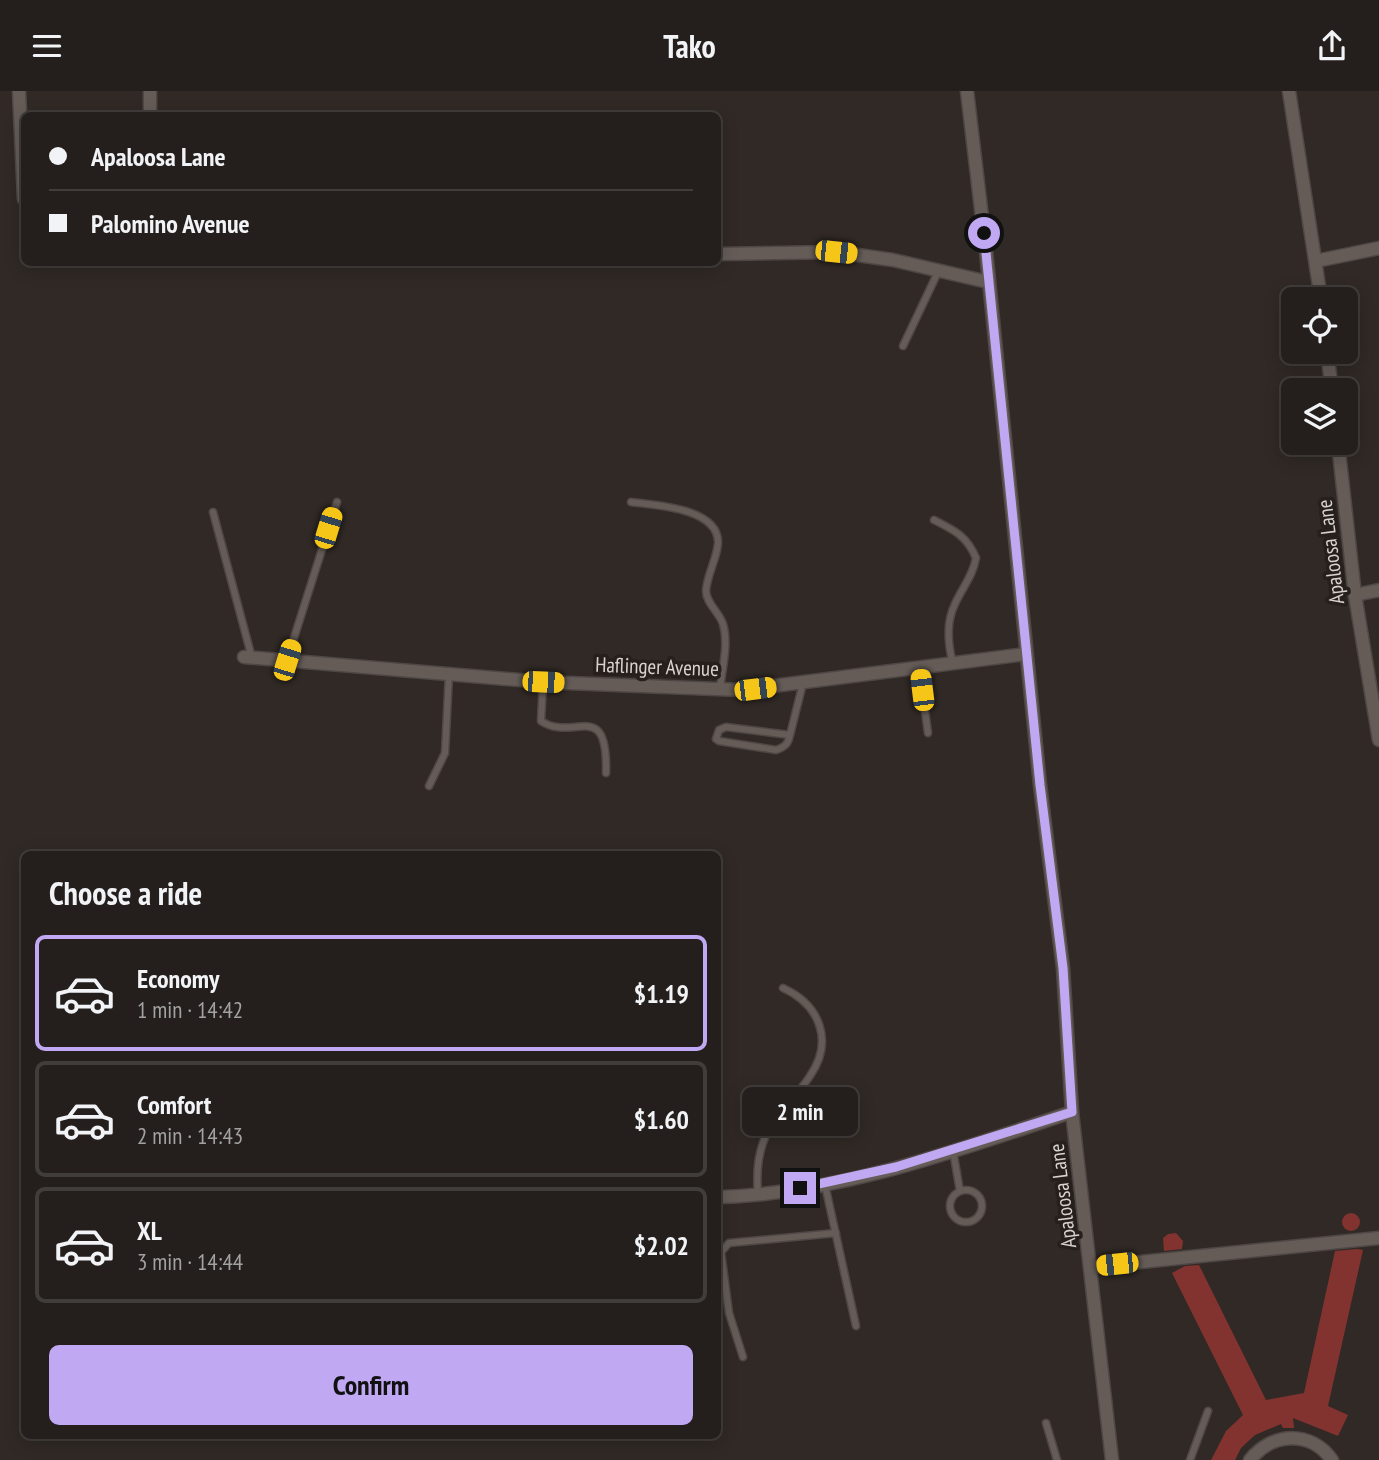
<!DOCTYPE html>
<meta charset="utf-8">
<style>
:root{--surface:#241f1c;--page:#2c2725;--text:#f1f3f6;--muted:#a3a2a3;--line:#413d3b;--accent:#c1a8f3}
body{margin:0;font-family:"PT Sans Narrow",sans-serif;background:var(--page);color:var(--text);height:100vh;display:flex;flex-direction:column;font-size:26px;white-space:nowrap}
*{box-sizing:border-box;margin:0}
p{font-size:23px;color:var(--muted)}
.icon{flex:none;width:38px;height:38px;fill:none;stroke:currentColor;stroke-width:2;stroke-linecap:round;stroke-linejoin:round}
.map{position:relative;flex:1;overflow:hidden}
.side{position:absolute;left:21px;top:760px;width:700px;height:588px;display:flex;flex-direction:column;background:var(--surface);border-radius:10px;box-shadow:0 4px 18px #0003,0 0 0 2px var(--line)}
.side>*{flex:none}
.hud{position:absolute;left:21px;top:21px;width:700px;height:154px;border-radius:10px;box-shadow:0 4px 18px #0003,0 0 0 2px var(--line);display:grid;align-content:center;height:154px;padding:0 28px;background:var(--surface)}
.tools{position:absolute;left:1281px;top:196px;display:grid;gap:14px}
.tools a{display:grid;place-items:center;width:77px;height:77px;border-radius:10px;background:var(--surface);box-shadow:0 4px 18px #0003,0 0 0 2px var(--line);font-size:35px}
.end{position:absolute;width:32px;height:32px;margin:-16px;border:9px solid #c1a8f3;background:#111;box-shadow:0 0 0 4px #111}
.from{border-radius:50%}
.bubble{position:absolute;height:49px;border-radius:10px;background:var(--surface);box-shadow:0 4px 18px #0003,0 0 0 2px var(--line);font-size:23px;font-weight:800;line-height:49px;text-align:center}
.car{position:absolute;width:21px;height:42px;margin:-21px -10px;border-radius:9px;box-shadow:0 0 5px 2px #0007;background:linear-gradient(#f5c518 24%,#345 0 40%,#f5c518 0 76%,#345 0 86%,#f5c518 0)}
.hud b{display:flex;align-items:center;gap:24px;height:66px;font-size:26px}
.hud b+b{border-top:2px solid var(--line)}
.hud i{width:18px;height:18px;background:var(--text)}
ul{padding:0;list-style:none}
li{display:flex;align-items:center;gap:21px;height:116px;margin:0 14px 10px;padding:0 14px;border:4px solid var(--line);border-radius:10px}
li div{flex:1}
li b{display:block;font-size:26px}
li em{font-style:normal;font-weight:800}
li.active{border-color:var(--accent)}
li>.icon{width:63px;height:63px;stroke-width:1.5}
h2{padding:0 28px;font-size:32px;line-height:84px}
.primary-button{display:flex;gap:14px;margin-top:auto;padding:14px 28px}
.primary-button a{flex:1;height:80px;border-radius:10px;background:var(--accent);color:#111;font-size:28px;font-weight:800;line-height:80px;text-align:center}
header{display:flex;justify-content:space-between;align-items:center;height:91px;padding:0 28px;background:var(--surface);font-size:32px;font-weight:800}
.map>svg:first-child{display:block}
.building{fill:#82332f}
.lines{fill:none;stroke-linecap:round;stroke-linejoin:round}
.service-casing{stroke:#4e4745;stroke-width:9}
.minor-casing{stroke:#4e4745;stroke-width:15}
.service{stroke:#655c58;stroke-width:6}
.minor{stroke:#655c58;stroke-width:12}
.route{stroke:#c1a8f3;stroke-width:9}
.labels{text-anchor:middle;stroke-width:7;stroke-linejoin:round;paint-order:stroke}
.street-label{font-size:21px;fill:#d8d3d1;stroke:#261f1b}
</style>
<header><svg class="icon" aria-label="menu" viewBox="0 0 24 24"><path d="M4 6h16M4 12h16M4 18h16"/></svg>Tako<svg class="icon" aria-label="share" viewBox="0 0 24 24"><path d="M12 15V3M7 8l5-5 5 5M5 13v7h14v-7"/></svg></header>
<div class="map">
<svg width="1379" height="1369" viewBox="0 0 1379 1369">
<rect width="100%" height="100%" fill="#302925"/>
<g class="building">
<circle cx="1351" cy="1131" r="9"/>
<path d="M 1176,1142 L 1183,1150 L 1182,1158 L 1164,1160 L 1163,1147 L 1168,1143 Z"/>
<path d="M 1357,1158 L 1363,1159 L 1328,1315 L 1348,1324 L 1338,1345 L 1293,1327 L 1294,1337 L 1283,1337 L 1281,1333 L 1255,1344 L 1241,1357 L 1235,1369 L 1211,1369 L 1226,1340 L 1243,1324 L 1172,1182 L 1185,1175 L 1199,1174 L 1266,1309 L 1304,1302 L 1335,1160 Z"/>
</g>
<g class="lines">
<g class="service-casing">
<g id="service">
<path d="M 903,255 L 938,181"/>
<path d="M 631,411 C 655,414 719,417 718,452 C 717,468 707,483 706,500 C 706,512 719,521 723,533 C 729,553 722,578 720,598"/>
<path d="M 213,421 L 252,567"/>
<path d="M 934,429 C 954,439 967,445 976,467 C 973,485 962,497 955,513 C 946,531 948,554 953,573"/>
<path d="M 287,569 L 337,411"/>
<path d="M 919,577 L 928,642"/>
<path d="M 543,591 L 541,630 C 573,652 608,605 606,682"/>
<path d="M 790,644 L 726,636 L 719,639 L 716,648 L 719,650 L 776,659 C 785,656 788,653 790,644 L 803,592"/>
<path d="M 429,695 L 445,662 L 449,583"/>
<path d="M 953,1060 L 960,1100"/>
<path d="M 825,1094 L 856,1235"/>
<circle cx="966" cy="1115" r="16"/>
<path d="M 758,1103 C 756,1079 758,1058 770,1036 C 780,1017 799,1003 810,985 C 834,950 820,914 783,897"/>
<path d="M 743,1266 L 729,1222 L 721,1161 L 729,1152 L 836,1142"/>
<path d="M 1046,1332 L 1057,1369"/>
<path d="M 1190,1369 L 1208,1320"/>
</g>
</g>
<g class="minor-casing">
<g id="minor">
<path d="M 19,0 L 24,108"/>
<path d="M 150,0 L 150,24"/>
<path d="M 967,0 L 986,160 L 1040,694 L 1063,877 L 1072,1021 L 1112,1369"/>
<path d="M 1289,0 L 1321,208"/>
<path d="M 718,163 L 836,161 L 893,169 L 988,191"/>
<path d="M 1316,170 L 1379,157"/>
<path d="M 1327,261 L 1332,299"/>
<path d="M 1338,352 L 1355,504 L 1379,649"/>
<path d="M 1355,504 L 1379,499"/>
<path d="M 244,566 L 543,591 L 741,599 L 1026,563"/>
<path d="M 718,1106 C 839,1103 958,1059 1072,1021"/>
<path d="M 1091,1176 L 1379,1147"/>
<path d="M 1250,1369 C 1272,1341 1311,1339 1332,1369"/>
</g>
</g>
<use href="#service" class="service"/>
<use href="#minor" class="minor"/>
</g>
<g class="lines">
<path class="route" d="M 800,1097 L 896,1076 L 1072,1021 L 1063,877 L 1040,694 L 984,142"/>
</g>
<g class="labels">
<g class="street-label">
<text transform="translate(1331 461) rotate(-97)" y="7">Apaloosa Lane</text>
<text transform="translate(657 576) rotate(2)" y="7">Haflinger Avenue</text>
<text transform="translate(1063 1105) rotate(-97)" y="7">Apaloosa Lane</text>
</g>
</g>
</svg>
<div class="tools">
<a><svg class="icon" aria-label="locate" viewBox="0 0 24 24"><circle cx="12" cy="12" r="6"/><path d="M12 2v4M12 18v4M2 12h4M18 12h4"/></svg></a>
<a><svg class="icon" aria-label="layers" viewBox="0 0 24 24"><path d="M12 4l9 5-9 5-9-5zM3 14l9 5 9-5"/></svg></a>
</div>
<i class="end from" style="left:984px;top:142px"></i>
<i class="end" style="left:800px;top:1097px"></i>
<div class="bubble" style="left:742px;top:996px;width:116px">2 min</div>
<i class="car" style="left:836px;top:161px;rotate:96deg"></i>
<i class="car" style="left:328px;top:437px;rotate:17deg"></i>
<i class="car" style="left:287px;top:569px;rotate:17deg"></i>
<i class="car" style="left:543px;top:591px;rotate:92deg"></i>
<i class="car" style="left:755px;top:598px;rotate:83deg"></i>
<i class="car" style="left:922px;top:599px;rotate:353deg"></i>
<i class="car" style="left:1117px;top:1173px;rotate:264deg"></i>
<div class="hud">
<b><i class="from"></i>Apaloosa Lane</b>
<b><i></i>Palomino Avenue</b>
</div>
<section class="side">
<h2>Choose a ride</h2>
<ul>
<li class="active"><svg class="icon" aria-label="car" viewBox="0 0 24 24"><path d="M5 17H2v-5l4-1 3-4h7l3 4 3 1v5h-3M9 17h6M6 11h13"/><circle cx="7" cy="17" r="2"/><circle cx="17" cy="17" r="2"/></svg><div><b>Economy</b><p>1 min · 14:42</p></div><em>$1.19</em></li>
<li><svg class="icon" aria-label="car" viewBox="0 0 24 24"><path d="M5 17H2v-5l4-1 3-4h7l3 4 3 1v5h-3M9 17h6M6 11h13"/><circle cx="7" cy="17" r="2"/><circle cx="17" cy="17" r="2"/></svg><div><b>Comfort</b><p>2 min · 14:43</p></div><em>$1.60</em></li>
<li><svg class="icon" aria-label="car" viewBox="0 0 24 24"><path d="M5 17H2v-5l4-1 3-4h7l3 4 3 1v5h-3M9 17h6M6 11h13"/><circle cx="7" cy="17" r="2"/><circle cx="17" cy="17" r="2"/></svg><div><b>XL</b><p>3 min · 14:44</p></div><em>$2.02</em></li>
</ul>
<div class="primary-button"><a>Confirm</a></div>
</section>
</div>
